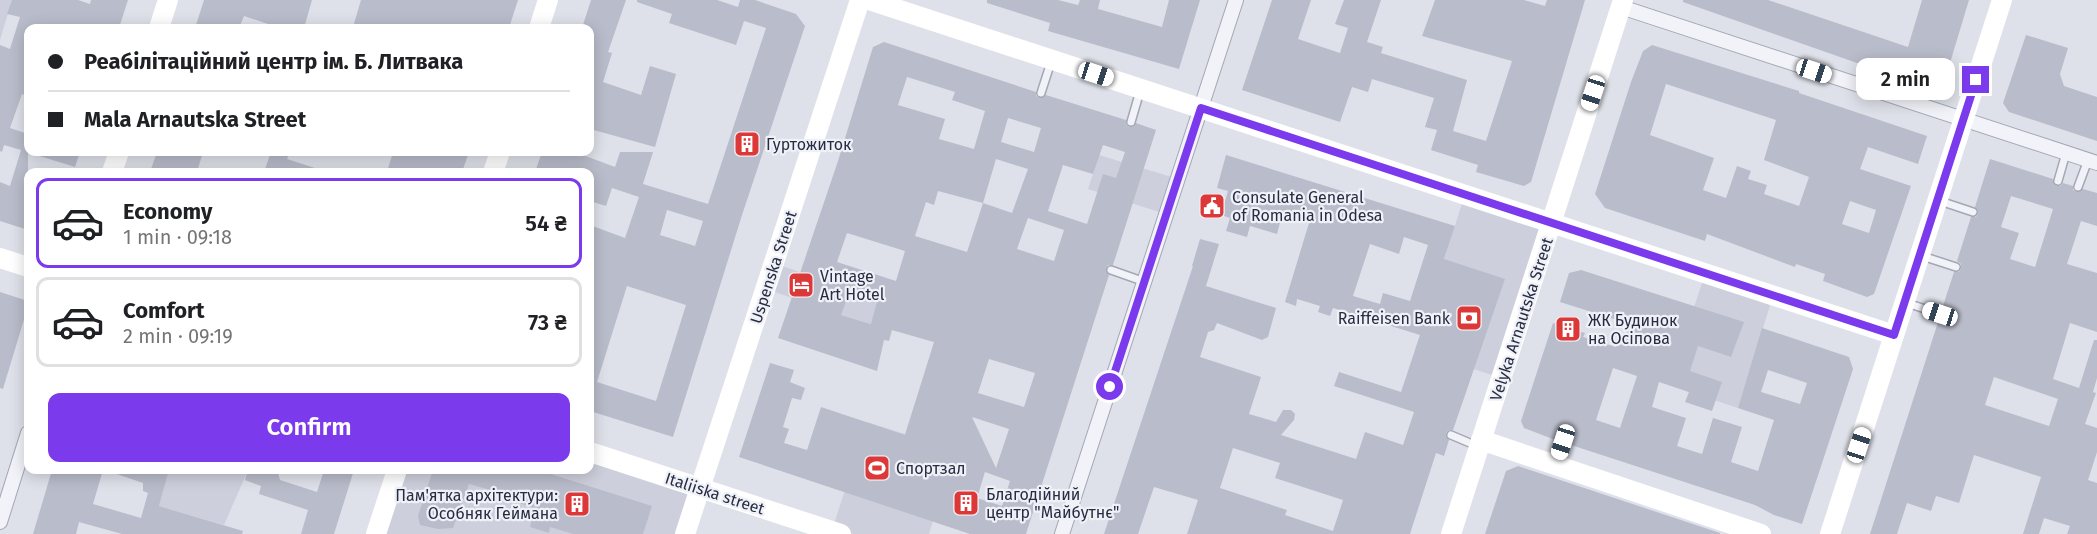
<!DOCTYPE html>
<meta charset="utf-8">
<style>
:root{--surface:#fff;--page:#f6f6f6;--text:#202124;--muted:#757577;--line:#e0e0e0;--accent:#7c3aed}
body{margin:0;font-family:"Fira Sans",sans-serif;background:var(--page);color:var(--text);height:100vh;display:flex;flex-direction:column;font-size:22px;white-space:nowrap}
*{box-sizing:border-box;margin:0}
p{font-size:20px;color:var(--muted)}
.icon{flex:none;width:33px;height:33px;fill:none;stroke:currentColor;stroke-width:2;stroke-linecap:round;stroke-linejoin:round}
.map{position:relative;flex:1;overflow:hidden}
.details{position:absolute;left:24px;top:168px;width:570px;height:306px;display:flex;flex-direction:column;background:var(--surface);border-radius:12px;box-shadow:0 3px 15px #0003}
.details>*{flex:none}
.banner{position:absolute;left:24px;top:24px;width:570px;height:132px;border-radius:12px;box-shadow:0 3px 15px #0003;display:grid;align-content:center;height:132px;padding:0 24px;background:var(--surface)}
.end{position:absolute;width:27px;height:27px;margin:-14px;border:8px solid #7c3aed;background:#fff;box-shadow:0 0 0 3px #fff}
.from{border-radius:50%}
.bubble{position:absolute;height:42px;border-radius:12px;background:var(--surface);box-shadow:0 3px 15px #0003;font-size:20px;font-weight:600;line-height:42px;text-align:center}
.car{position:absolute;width:18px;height:36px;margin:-18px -9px;border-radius:8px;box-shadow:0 0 4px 2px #0007;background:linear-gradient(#fff 24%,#345 0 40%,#fff 0 76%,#345 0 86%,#fff 0)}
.banner b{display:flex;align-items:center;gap:21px;height:57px;font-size:22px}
.banner b+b{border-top:2px solid var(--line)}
.banner i{width:15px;height:15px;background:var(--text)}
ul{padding:10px 0 0;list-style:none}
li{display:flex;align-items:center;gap:18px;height:90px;margin:0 12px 9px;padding:0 12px;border:3px solid var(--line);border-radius:12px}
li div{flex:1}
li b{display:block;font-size:22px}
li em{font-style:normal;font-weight:600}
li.selected{border-color:var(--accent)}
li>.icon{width:54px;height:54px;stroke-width:1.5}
.button{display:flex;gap:12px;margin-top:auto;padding:12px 24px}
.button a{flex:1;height:69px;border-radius:12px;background:var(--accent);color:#fff;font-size:24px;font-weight:600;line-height:69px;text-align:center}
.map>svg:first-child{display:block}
.built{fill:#cdd0dc}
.building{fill:#b9bcca;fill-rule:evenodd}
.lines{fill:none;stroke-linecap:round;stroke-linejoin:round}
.lane-casing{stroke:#a4a7b4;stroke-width:10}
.street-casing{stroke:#a4a7b4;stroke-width:16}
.lane{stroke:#f2f3f8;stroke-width:7}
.street{stroke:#f2f3f8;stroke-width:14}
.secondary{stroke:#fff;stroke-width:20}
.route{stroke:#7c3aed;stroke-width:8}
.labels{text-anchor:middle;stroke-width:4.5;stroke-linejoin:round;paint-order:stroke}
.poi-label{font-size:16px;fill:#262c42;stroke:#eff1f7;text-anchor:start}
.street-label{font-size:16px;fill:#262c42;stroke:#eff1f7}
</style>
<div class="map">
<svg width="2097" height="534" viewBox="0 0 2097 534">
<rect width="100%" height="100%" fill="#dfe1ea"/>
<g class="built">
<path d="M 0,0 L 12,0 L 0,40 Z"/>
<path d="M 1099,155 L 1175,178 L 1165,214 L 1088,189 Z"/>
<path d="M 1466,191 L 1552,219 L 1501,378 L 1415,350 Z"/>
<path d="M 777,264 L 850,290 L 942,315 L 934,342 L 841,315 L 769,290 Z"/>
<path d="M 1705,274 L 1773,296 L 1738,408 L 1668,385 Z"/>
<path d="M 920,388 L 939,501 L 929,534 L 853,534 L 833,527 L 867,422 L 905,434 Z"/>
<path d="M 590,453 L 702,490 L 687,534 L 378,534 L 399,470 L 590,470 Z"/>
<path d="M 169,470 L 248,470 L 224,525 L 159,506 Z"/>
</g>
<g class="building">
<path d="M 12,0 L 78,0 L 90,4 L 91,0 L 128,0 L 119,28 L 28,28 L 28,96 L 22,94 L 10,128 L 28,134 L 28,230 L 0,221 L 0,182 L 10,186 L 21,150 L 4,145 L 2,152 L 0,151 L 0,45 L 10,49 L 20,17 L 7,14 Z"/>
<path d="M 204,0 L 312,0 L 304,28 L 273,28 L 274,26 L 244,16 L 239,28 L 195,28 Z"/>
<path d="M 361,0 L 518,0 L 509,28 L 359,28 L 353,27 Z"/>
<path d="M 591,0 L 626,0 L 608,52 L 612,53 L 603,82 L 641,95 L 650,66 L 676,74 L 655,147 L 590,129 L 590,28 L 582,28 Z"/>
<path d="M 637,0 L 717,0 L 738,7 L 740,0 L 755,0 L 796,14 L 805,26 L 742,215 L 673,437 L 590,411 L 590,225 L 625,238 L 639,197 L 612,188 L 606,206 L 590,201 L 590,172 L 535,172 L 542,152 L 575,152 L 615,167 L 620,152 L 653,152 L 643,184 L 708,204 L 766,28 L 744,21 L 736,45 L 669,23 L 672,14 L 637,2 ZM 667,210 L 703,221 L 695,246 L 660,235 ZM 627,286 L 686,305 L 656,401 L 597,382 Z"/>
<path d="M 987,0 L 1058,0 L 1078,5 L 1080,0 L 1100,0 L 1098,9 L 1162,27 L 1169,0 L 1200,0 L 1179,69 L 1048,31 L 1050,23 L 987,3 Z"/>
<path d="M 1272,0 L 1311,0 L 1298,39 L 1340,53 L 1348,28 L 1335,24 L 1344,0 L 1381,0 L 1367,42 L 1383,47 L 1381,53 L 1467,80 L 1453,131 L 1486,141 L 1512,61 L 1422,36 L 1435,0 L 1524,0 L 1545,6 L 1547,0 L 1585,0 L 1531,182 L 1524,186 L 1476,172 L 1478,165 L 1431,150 L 1437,130 L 1425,127 L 1434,98 L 1372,79 L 1368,92 L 1352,87 L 1340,122 L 1242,90 Z"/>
<path d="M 1683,0 L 1768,0 L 1908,47 L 1922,0 L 1969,0 L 1943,86 L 1935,88 L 1894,76 L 1683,2 Z"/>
<path d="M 2026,35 L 2068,48 L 2060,74 L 2064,86 L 2097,97 L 2097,141 L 2009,112 L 2003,103 Z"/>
<path d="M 884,42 L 1036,92 L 1036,96 L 1040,98 L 1046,95 L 1126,120 L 1126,124 L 1129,127 L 1133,127 L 1136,123 L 1156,130 L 1113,265 L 1108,265 L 1106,269 L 1109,275 L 1026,534 L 970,534 L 739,457 L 770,363 L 794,370 L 790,382 L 805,388 L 801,400 L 792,398 L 783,427 L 789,429 L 784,443 L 807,450 L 821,407 L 905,435 L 934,342 L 892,330 L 889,341 L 884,340 L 877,371 L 778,338 L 838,161 L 873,47 ZM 907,77 L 955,92 L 952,100 L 985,111 L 974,149 L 939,139 L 945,119 L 898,105 ZM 1008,118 L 1041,128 L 1034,152 L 1001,142 ZM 1103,145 L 1125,152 L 1116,178 L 1103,174 L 1087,224 L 1048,211 L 1063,165 L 1093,174 ZM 996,159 L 1028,169 L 1012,213 L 983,203 ZM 938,191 L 983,203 L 967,252 L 915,236 L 926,202 L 934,205 ZM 1028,218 L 1064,230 L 1054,261 L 1017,249 ZM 847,233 L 905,251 L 896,281 L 837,262 ZM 851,288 L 878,298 L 871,324 L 841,315 ZM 989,359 L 1035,373 L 1024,407 L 978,393 ZM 972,417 L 1009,429 L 996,468 ZM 985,472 L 1010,481 L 1002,506 L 977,498 Z"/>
<path d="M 1652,45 L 1799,91 L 1799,93 L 1927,136 L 1918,164 L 1868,147 L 1860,169 L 1911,186 L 1874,294 L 1867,297 L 1823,281 L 1825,274 L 1796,264 L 1795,267 L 1707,234 L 1705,241 L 1605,208 L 1595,194 L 1631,82 L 1643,51 ZM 1666,84 L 1776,120 L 1764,160 L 1809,177 L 1799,206 L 1764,194 L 1767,185 L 1748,179 L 1751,171 L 1737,166 L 1726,198 L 1703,190 L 1714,158 L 1650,135 ZM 1850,201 L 1876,210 L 1869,233 L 1842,224 Z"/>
<path d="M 34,152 L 80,152 L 75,167 L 33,154 Z"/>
<path d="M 157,152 L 203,152 L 197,172 L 150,172 Z"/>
<path d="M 271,152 L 290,152 L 287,159 L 321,170 L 320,172 L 264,172 Z"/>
<path d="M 393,152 L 415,152 L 427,155 L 428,152 L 469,152 L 462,172 L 417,172 L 402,168 L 401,172 L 387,172 Z"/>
<path d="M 1226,155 L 1455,226 L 1444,259 L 1505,279 L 1453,430 L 1448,430 L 1446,433 L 1449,440 L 1444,456 L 1436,453 L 1410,534 L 1187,534 L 1198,500 L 1154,487 L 1138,534 L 1104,534 L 1193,266 L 1192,266 L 1200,239 L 1219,244 L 1206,286 L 1276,308 L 1268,337 L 1262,340 L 1217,323 L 1214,330 L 1208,332 L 1200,357 L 1261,377 L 1249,414 L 1276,422 L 1283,410 L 1291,410 L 1295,414 L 1294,420 L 1281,435 L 1356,459 L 1365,432 L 1403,445 L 1414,412 L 1334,386 L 1339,372 L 1401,392 L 1420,335 L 1333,308 L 1330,316 L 1318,312 L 1320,306 L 1297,299 L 1296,306 L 1285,302 L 1309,223 L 1282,215 L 1277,234 L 1250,226 L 1247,237 L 1226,231 L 1230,218 L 1221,215 L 1228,191 L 1217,188 ZM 1404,237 L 1428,245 L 1410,301 L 1383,293 L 1380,304 L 1353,296 L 1370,244 L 1399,254 ZM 1233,448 L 1280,463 L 1275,478 L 1343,500 L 1333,531 L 1285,515 L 1287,510 L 1220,488 Z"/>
<path d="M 1990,159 L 2053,179 L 2056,186 L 2060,186 L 2063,183 L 2073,186 L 2073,190 L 2077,192 L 2083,189 L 2097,193 L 2097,226 L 2081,221 L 2067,264 L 2097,273 L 2097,332 L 2070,323 L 2053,379 L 2079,388 L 2094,340 L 2097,340 L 2097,378 L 2093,392 L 2096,393 L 2085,424 L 2097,428 L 2097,452 L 2088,480 L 2097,483 L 2097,534 L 2067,534 L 2070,526 L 2044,518 L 2039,534 L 2023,534 L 2041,477 L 1974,455 L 1959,503 L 1936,496 L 1931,511 L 1907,503 L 1897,534 L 1870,534 L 1939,319 L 1943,319 L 1945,315 L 1942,309 L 1954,272 L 1959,272 L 1961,268 L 1961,264 L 1957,261 L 1971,217 L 1976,217 L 1978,213 L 1975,207 ZM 2011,196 L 2053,209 L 2035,267 L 2010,259 L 2019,233 L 2001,227 ZM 1994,377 L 2058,399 L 2049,426 L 1985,405 Z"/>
<path d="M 1581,270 L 1744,322 L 1731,357 L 1698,346 L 1690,371 L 1722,382 L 1712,411 L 1685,402 L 1689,392 L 1659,382 L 1652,407 L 1686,418 L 1677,446 L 1702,454 L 1713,418 L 1742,427 L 1731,462 L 1758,471 L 1774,420 L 1738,408 L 1762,328 L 1849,357 L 1853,369 L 1802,524 L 1774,515 L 1755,505 L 1568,444 L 1568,440 L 1565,437 L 1561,437 L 1558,441 L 1524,428 L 1521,421 L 1553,323 L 1585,333 L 1583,337 L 1616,347 L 1617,343 L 1623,345 L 1630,324 L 1560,302 L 1569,273 ZM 1613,368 L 1637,376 L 1620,428 L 1596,420 ZM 1768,370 L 1807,383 L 1800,404 L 1761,392 Z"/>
<path d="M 0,292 L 28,301 L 28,306 L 3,389 L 0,388 Z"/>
<path d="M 1518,466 L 1720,533 L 1720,534 L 1485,534 L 1506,471 Z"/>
<path d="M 52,470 L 103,470 L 93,504 L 141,518 L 148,493 L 143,491 L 143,483 L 111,472 L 112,470 L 169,470 L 159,506 L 243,531 L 242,534 L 122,534 L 79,522 L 76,534 L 33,534 Z"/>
<path d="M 248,470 L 269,470 L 278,473 L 280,480 L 317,492 L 324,470 L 354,470 L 334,534 L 301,534 L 308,510 L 259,494 L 261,486 L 245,480 Z"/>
<path d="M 433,470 L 538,470 L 652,506 L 643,534 L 573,534 L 550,527 L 549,533 L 530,527 L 535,508 L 516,502 L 515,497 L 469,484 L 453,528 L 438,529 L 420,525 L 418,516 Z"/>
</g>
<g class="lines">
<g class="lane-casing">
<g id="lane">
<path d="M 1041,93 L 1051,62"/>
<path d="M 1131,122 L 1140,91"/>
<path d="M 2058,181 L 2066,153"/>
<path d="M 2078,187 L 2088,160"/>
<path d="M 1940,201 L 1973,212"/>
<path d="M 1922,256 L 1956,267"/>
<path d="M 1111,270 L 1145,282"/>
<path d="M 1907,303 L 1940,314"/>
<path d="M 1451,435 L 1477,446"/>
<path d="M 1556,463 L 1563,442"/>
</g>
</g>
<g class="street-casing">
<g id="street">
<path d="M 1621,7 L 2097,163"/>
<path d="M 0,522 L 28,433"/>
<path d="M 1062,534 L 1236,0"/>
</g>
</g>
<use href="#lane" class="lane"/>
<use href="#street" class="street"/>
<g class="secondary">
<path d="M 869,0 L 1894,335"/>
<path d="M 159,28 L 168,0"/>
<path d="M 539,28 L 548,0"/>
<path d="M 112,172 L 119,152"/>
<path d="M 493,172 L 500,152"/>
<path d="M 0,258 L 28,267"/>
<path d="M 1481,440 L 1761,534"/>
<path d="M 590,452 L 841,534"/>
<path d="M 376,534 L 397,470"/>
<path d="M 685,534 L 860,0"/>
<path d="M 1451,534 L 1623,0"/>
<path d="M 1830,534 L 2002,0"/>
</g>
</g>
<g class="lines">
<path class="route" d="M 1110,387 L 1201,108 L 1894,335 L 1976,80"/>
</g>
<defs>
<g id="building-square" transform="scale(1.35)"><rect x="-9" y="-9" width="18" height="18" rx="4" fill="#db3837" stroke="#eff1f7"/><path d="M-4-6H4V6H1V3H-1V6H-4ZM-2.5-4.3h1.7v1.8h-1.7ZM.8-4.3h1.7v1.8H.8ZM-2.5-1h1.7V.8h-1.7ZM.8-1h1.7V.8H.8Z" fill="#fff"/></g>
<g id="civic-square" transform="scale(1.35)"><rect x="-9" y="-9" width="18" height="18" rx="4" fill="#db3837" stroke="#eff1f7"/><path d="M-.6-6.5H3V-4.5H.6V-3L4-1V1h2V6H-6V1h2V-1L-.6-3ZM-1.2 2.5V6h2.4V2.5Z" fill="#fff"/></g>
<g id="hotel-square" transform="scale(1.35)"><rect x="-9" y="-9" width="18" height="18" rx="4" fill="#db3837" stroke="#eff1f7"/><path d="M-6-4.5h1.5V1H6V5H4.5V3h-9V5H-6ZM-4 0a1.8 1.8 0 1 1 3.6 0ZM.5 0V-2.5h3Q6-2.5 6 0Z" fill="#fff"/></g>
<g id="bank-square" transform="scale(1.35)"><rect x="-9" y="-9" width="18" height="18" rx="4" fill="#db3837" stroke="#eff1f7"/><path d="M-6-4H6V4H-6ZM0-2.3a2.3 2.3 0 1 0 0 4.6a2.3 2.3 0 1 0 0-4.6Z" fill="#fff"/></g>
<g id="stadium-square" transform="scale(1.35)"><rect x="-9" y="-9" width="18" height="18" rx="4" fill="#db3837" stroke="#eff1f7"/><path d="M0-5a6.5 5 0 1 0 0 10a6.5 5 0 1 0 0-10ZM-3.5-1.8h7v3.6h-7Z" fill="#fff"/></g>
</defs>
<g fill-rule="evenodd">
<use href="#building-square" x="747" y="144"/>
<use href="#civic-square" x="1212" y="206"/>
<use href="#hotel-square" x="801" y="285"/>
<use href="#bank-square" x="1469" y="318"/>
<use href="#building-square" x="1568" y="329"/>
<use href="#stadium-square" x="877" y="468"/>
<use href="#building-square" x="966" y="503"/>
<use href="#building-square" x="577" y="504"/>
</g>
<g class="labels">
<g class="poi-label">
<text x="766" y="150">Гуртожиток</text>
<text x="1232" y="203">Consulate General<tspan x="1232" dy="18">of Romania in Odesa</tspan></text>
<text x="820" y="282">Vintage<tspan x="820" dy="18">Art Hotel</tspan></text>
<text x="1450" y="324" text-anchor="end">Raiffeisen Bank</text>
<text x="1588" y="326">ЖК Будинок<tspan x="1588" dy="18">на Осіпова</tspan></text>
<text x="896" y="474">Спортзал</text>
<text x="986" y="500">Благодійний<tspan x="986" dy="18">центр "Майбутнє"</tspan></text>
<text x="558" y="501" text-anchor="end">Пам'ятка архітектури:<tspan x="558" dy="18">Особняк Геймана</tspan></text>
</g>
<g class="street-label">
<text transform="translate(773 267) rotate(-72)" y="6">Uspenska Street</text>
<text transform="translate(1521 319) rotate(-72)" y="6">Velyka Arnautska Street</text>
<text transform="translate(715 493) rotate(18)" y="6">Italiiska street</text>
</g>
</g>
</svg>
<i class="end from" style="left:1110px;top:387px"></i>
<i class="end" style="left:1976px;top:80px"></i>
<div class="bubble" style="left:1856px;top:58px;width:99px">2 min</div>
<i class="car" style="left:1814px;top:71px;rotate:108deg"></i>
<i class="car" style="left:1096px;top:74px;rotate:108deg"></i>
<i class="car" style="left:1593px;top:93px;rotate:198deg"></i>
<i class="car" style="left:1940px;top:314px;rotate:288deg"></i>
<i class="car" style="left:1563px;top:442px;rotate:198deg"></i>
<i class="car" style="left:1859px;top:445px;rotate:18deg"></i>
<div class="banner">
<b><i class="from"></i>Реабілітаційний центр ім. Б. Литвака</b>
<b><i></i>Mala Arnautska Street</b>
</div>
<section class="details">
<ul>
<li class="selected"><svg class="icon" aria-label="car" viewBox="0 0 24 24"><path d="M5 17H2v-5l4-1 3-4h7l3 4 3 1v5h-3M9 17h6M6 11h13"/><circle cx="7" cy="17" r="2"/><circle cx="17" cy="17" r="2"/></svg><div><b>Economy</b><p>1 min · 09:18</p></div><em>54 ₴</em></li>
<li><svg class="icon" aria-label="car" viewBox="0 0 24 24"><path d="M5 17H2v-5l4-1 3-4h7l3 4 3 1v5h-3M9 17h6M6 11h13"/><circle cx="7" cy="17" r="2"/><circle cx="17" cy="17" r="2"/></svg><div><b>Comfort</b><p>2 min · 09:19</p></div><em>73 ₴</em></li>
</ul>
<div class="button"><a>Confirm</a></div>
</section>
</div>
